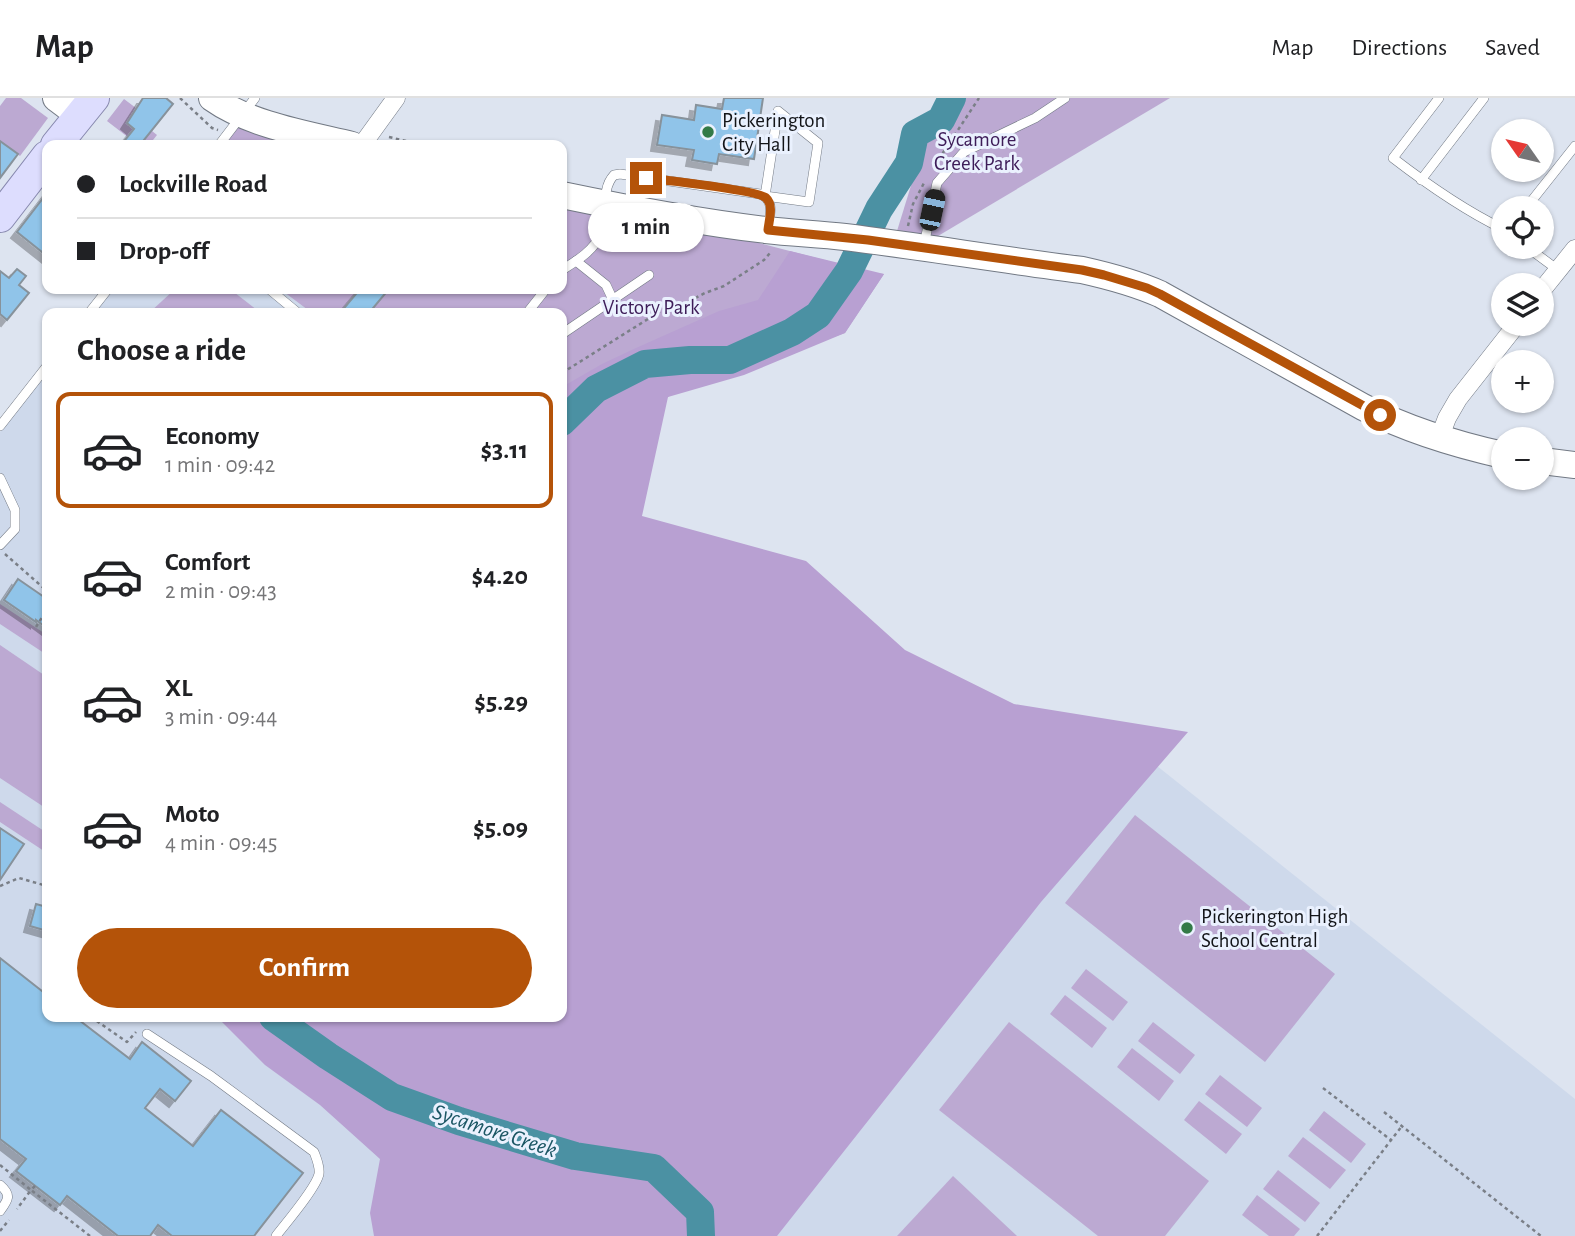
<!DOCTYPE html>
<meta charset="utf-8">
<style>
:root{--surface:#fff;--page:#f6f6f6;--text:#202124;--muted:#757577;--line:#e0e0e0;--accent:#b45309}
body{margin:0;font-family:"Alegreya Sans",sans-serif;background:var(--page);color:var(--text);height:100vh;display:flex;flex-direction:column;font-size:26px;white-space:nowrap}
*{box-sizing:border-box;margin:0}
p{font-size:23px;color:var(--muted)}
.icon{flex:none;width:38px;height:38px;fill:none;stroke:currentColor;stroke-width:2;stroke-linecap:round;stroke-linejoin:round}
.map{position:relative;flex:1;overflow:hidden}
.drawer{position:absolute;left:42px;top:210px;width:525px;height:714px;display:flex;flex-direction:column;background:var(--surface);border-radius:14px;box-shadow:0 2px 5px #0004}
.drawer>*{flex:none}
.banner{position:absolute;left:42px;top:42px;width:525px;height:154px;border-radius:14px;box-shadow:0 2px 5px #0004;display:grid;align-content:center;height:154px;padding:0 35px;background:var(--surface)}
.needle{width:46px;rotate:304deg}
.buttons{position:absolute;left:1491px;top:21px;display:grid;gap:14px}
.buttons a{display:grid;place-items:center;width:63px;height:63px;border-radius:50%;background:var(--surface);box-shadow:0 2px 5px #0004;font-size:35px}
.end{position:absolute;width:32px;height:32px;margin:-16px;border:9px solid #b45309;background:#fff;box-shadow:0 0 0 4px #fff}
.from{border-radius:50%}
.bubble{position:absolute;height:49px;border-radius:24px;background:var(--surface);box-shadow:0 2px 5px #0004;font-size:23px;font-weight:700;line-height:49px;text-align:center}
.car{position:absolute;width:21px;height:42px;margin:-21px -10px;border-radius:9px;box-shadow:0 0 5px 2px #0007;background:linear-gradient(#222 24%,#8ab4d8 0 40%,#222 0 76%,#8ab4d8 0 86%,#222 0)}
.banner b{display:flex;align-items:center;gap:24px;height:66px;font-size:26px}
.banner b+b{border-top:2px solid var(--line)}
.banner i{width:18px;height:18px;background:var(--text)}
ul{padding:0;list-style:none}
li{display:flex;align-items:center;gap:21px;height:116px;margin:0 14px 10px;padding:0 21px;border:4px solid transparent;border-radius:14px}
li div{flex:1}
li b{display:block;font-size:26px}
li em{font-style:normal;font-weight:700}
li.on{border-color:var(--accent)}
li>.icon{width:63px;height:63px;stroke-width:1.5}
h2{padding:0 35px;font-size:32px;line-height:84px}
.primary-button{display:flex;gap:14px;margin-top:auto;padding:14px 35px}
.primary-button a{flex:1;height:80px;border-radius:42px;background:var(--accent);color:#fff;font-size:28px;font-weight:700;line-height:80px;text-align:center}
header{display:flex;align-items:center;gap:42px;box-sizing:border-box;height:98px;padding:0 35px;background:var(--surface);border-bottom:2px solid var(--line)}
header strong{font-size:33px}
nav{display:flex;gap:38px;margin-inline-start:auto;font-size:24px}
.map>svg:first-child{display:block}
.built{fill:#ced9eb}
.green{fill:#bca9d2}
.forest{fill:#b8a0d2}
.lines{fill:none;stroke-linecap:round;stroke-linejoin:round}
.river{stroke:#4b91a3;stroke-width:28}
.building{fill:#90c4e9;stroke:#87929b;stroke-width:2;filter:url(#shadow)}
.service-casing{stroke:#727984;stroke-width:10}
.minor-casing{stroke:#727984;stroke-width:19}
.secondary-casing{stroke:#727984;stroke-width:28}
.primary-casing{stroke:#8788ae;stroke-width:32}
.path{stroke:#7a7f87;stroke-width:2.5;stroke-dasharray:3.5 3.5;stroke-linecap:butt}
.service{stroke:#fff;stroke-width:9}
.minor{stroke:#fff;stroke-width:18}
.secondary{stroke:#fff;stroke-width:26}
.primary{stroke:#ddddfe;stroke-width:30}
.route{stroke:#b45309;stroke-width:9}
.poi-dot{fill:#337a47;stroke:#eaf1fe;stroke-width:2.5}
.labels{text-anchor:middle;stroke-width:6;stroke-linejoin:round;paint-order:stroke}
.poi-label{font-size:21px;fill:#121418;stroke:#eaf1fe;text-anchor:start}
.park-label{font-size:21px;fill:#3d1c58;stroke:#eaf1fe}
.water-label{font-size:23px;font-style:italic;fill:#1b5664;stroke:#eaf1fe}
</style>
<header>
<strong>Map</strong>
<nav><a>Map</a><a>Directions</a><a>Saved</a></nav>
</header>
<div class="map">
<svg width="1575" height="1138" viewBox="0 0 1575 1138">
<defs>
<filter id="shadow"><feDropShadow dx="-6" dy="6" stdDeviation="0" flood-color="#0004"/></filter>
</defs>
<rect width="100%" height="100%" fill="#dde4f0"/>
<g class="built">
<path d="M 110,191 L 280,191 L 312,215 L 91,215 Z"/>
<path d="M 47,272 L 47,919 L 281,919 L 450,1042 L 375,1138 L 0,1138 L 0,334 Z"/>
<path d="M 1147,660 L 1575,1001 L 1575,1138 L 768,1138 Z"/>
</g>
<g class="green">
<path d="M 6,0 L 21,0 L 48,20 L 20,58 L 0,43 L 0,8 Z"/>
<path d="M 938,0 L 1170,0 L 938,138 L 897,133 Z"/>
<path d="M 124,1 L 136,10 L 134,12 L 136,13 L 127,25 L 145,40 L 152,33 L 157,37 L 149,47 L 138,47 L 107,23 Z"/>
<path d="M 243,16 L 352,47 L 219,47 Z"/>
<path d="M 562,97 L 640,114 L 828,163 L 817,168 L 884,176 L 845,235 L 673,295 L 562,385 L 562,215 L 312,215 L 280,191 L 562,191 Z"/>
<path d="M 175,191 L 230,191 L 261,215 L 149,215 Z"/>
<path d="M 0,506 L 47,537 L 47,557 L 0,526 Z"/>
<path d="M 0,547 L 47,579 L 47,711 L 0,680 Z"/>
<path d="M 0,704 L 47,735 L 47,755 L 0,724 Z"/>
<path d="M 1135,717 L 1335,876 L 1265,964 L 1065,805 Z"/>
<path d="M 1086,871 L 1128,904 L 1113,923 L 1071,890 Z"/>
<path d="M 1065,897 L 1107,930 L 1092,950 L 1050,916 Z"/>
<path d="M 1009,924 L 1209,1083 L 1165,1138 L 1098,1138 L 939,1012 Z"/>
<path d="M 1153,924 L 1195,957 L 1180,976 L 1138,943 Z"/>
<path d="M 1132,950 L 1174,983 L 1159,1003 L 1117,969 Z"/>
<path d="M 1220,977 L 1262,1010 L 1247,1029 L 1205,996 Z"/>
<path d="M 1199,1003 L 1242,1036 L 1226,1056 L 1184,1022 Z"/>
<path d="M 1324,1013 L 1366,1046 L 1351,1065 L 1309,1032 Z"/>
<path d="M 1303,1039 L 1346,1072 L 1330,1091 L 1288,1058 Z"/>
<path d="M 1278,1072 L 1320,1105 L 1305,1124 L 1263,1091 Z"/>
<path d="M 953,1078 L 1017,1138 L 897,1138 Z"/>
<path d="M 1257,1097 L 1300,1131 L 1294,1138 L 1269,1138 L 1242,1117 Z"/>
</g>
<path class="forest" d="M 790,153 L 884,176 L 845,235 L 744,277 L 668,299 L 642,418 L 806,463 L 905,552 L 1014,606 L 1188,634 L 1041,804 L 777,1138 L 374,1138 L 370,1115 L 380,1061 L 320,1007 L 265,967 L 217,919 L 562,919 L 562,289 L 602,266 L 636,250 L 719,213 L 758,202 Z"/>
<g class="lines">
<g class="river">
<path d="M 562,324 L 596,291 L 645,266 L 690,262 L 730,262 L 792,234 L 818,217 L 849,173 L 879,111 L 909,65 L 915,36 L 941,22 L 952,0"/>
<path d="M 273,919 L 328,958 L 392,999 L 459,1023 L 575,1058 L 654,1070 L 700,1114 L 701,1138"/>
</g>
</g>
<g class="building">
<path d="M 143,0 L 166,0 L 173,6 L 140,47 L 121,47 L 134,31 L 127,25 Z"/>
<path d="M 724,0 L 763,0 L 754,61 L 719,56 L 717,66 L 692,62 L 694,52 L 657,47 L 662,17 L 694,22 L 696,7 L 722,11 Z"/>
<path d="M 0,43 L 18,56 L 0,80 Z"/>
<path d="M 47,95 L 47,158 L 17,134 Z"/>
<path d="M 17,171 L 26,178 L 19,187 L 29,195 L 7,222 L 0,216 L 0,173 L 9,180 Z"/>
<path d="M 360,191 L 389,191 L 369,215 L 340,215 Z"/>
<path d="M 18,481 L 47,501 L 47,530 L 36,522 L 36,524 L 4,502 Z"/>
<path d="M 0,730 L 24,746 L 0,782 Z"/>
<path d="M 36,806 L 47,809 L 47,833 L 30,828 Z"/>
<path d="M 0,860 L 47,897 L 47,919 L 75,919 L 130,961 L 142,944 L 191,983 L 175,1003 L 160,991 L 145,1010 L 193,1048 L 221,1012 L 303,1075 L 254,1138 L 172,1138 L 158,1127 L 150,1138 L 118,1138 L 67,1098 L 60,1107 L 16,1073 L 26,1061 L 0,1041 Z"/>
</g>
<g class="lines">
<g class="service-casing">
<g id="service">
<path d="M 1439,0 L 1393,60 C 1428,87 1464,112 1503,131"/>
<path d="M 778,13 L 818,45 L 809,104 L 765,98 Z"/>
<path d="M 219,47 L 255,0"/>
<path d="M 1421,82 L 1484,0"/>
<path d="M 1526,110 L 1575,48"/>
<path d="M 924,147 L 937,85 L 964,54 L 1035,20 L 1065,0"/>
<path d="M 1527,149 L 1558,172"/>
<path d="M 576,163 L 606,187 L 613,202"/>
<path d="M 562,172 C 578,162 593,153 602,135 C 610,118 599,93 614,77 L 620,76 L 760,96 C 775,102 770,117 768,130"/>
<path d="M 269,191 L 298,215"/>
<path d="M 89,215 L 108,191"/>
<path d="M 527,215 L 546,191"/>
<path d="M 562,236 L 649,177"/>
<path d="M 0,328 L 47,268"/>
<path d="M 0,380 L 15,412 L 15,431 L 0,447"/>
<path d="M 147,936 L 211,978 L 314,1054 C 317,1062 320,1068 319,1076 C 316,1090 286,1125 276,1138"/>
<path d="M 0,1087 C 12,1097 8,1102 0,1113"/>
</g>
</g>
<g class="minor-casing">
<g id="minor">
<path d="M 362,47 L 396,0"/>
<path d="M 1542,192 L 1575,151"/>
<path d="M 1439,341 L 1447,320 L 1458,301 L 1517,226"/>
</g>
</g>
<g class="secondary-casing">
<g id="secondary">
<path d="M 56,0 L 80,18"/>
<path d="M 212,0 C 250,27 306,36 352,47"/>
<path d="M 562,97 C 629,111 697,124 766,132 C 792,135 819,136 845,139 C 924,149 1003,162 1082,172 C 1109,178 1135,185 1160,196 L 1363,309 C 1408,332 1454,346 1503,357"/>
<path d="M 1542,363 L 1575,367"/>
</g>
</g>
<g class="primary-casing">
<g id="primary">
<path d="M 56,47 L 94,0"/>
<path d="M 0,119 L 47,58"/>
</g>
</g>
<g class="path">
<path d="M 180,0 L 212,30 L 218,32"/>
<path d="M 389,39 L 423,47"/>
<path d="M 935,67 L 979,0"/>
<path d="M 908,128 L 913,106 L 924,85"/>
<path d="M 562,275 L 667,209 L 684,206 L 705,195 L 724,188 L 764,162 L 770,155"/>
<path d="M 5,456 L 47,493"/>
<path d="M 36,529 L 47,511"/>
<path d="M 0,788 L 19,780 L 47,788"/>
<path d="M 91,919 L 127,944 L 136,934"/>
<path d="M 1323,990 L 1391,1042"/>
<path d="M 1384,1014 L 1541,1138"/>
<path d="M 0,1067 L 31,1092 L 17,1111"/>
<path d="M 35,1088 L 31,1092 L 90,1138"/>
<path d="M 0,1133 L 9,1122"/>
<path d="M 1317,1138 L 1402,1028"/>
</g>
<use href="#service" class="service"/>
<use href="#minor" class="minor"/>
<use href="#secondary" class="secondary"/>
<use href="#primary" class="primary"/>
</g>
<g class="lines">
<path class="route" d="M 646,80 C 663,82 758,92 766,100 C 774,107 769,122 768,132 L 868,142 L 1082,172 L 1104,177 L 1147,190 L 1160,196 L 1380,317"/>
</g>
<g class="poi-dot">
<circle cx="708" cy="34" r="7"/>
<circle cx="1187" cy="830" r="7"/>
</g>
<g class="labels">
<g class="poi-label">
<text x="722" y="29">Pickerington<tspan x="722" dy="24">City Hall</tspan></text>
<text x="1201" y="825">Pickerington High<tspan x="1201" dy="24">School Central</tspan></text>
</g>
<g class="park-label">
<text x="977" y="48">Sycamore<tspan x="977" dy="24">Creek Park</tspan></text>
<text x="651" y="216">Victory Park</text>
</g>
<g class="water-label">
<text transform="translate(495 1032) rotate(18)" y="8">Sycamore Creek</text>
</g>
</g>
</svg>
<div class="buttons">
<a><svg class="needle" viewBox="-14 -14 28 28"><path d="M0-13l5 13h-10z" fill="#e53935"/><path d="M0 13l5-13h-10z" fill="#757577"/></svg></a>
<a><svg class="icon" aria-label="locate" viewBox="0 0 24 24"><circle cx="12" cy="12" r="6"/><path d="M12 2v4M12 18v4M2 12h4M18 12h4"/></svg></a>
<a><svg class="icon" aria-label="layers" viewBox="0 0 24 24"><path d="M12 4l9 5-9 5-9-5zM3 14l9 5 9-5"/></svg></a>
<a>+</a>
<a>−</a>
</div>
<i class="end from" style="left:1380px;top:317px"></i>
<i class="end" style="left:646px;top:80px"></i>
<div class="bubble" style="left:588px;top:105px;width:116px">1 min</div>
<i class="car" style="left:932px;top:112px;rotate:12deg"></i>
<div class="banner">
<b><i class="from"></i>Lockville Road</b>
<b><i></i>Drop-off</b>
</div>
<section class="drawer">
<h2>Choose a ride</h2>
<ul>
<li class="on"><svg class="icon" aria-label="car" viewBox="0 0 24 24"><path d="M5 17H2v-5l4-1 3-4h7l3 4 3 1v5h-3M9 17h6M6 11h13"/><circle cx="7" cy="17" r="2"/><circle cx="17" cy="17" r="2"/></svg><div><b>Economy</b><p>1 min · 09:42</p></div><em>$3.11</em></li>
<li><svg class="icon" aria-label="car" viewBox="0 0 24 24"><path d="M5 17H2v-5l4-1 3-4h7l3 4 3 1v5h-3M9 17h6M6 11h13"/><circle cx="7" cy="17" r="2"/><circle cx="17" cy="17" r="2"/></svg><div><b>Comfort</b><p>2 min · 09:43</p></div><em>$4.20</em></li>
<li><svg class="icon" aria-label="car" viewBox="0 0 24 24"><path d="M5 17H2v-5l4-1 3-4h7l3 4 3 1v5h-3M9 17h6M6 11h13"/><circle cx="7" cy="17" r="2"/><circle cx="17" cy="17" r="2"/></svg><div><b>XL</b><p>3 min · 09:44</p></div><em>$5.29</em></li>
<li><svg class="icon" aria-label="car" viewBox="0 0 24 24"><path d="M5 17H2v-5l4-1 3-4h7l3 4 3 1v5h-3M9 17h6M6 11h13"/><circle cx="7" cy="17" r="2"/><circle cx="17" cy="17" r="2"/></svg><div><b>Moto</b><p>4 min · 09:45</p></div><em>$5.09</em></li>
</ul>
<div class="primary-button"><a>Confirm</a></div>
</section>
</div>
